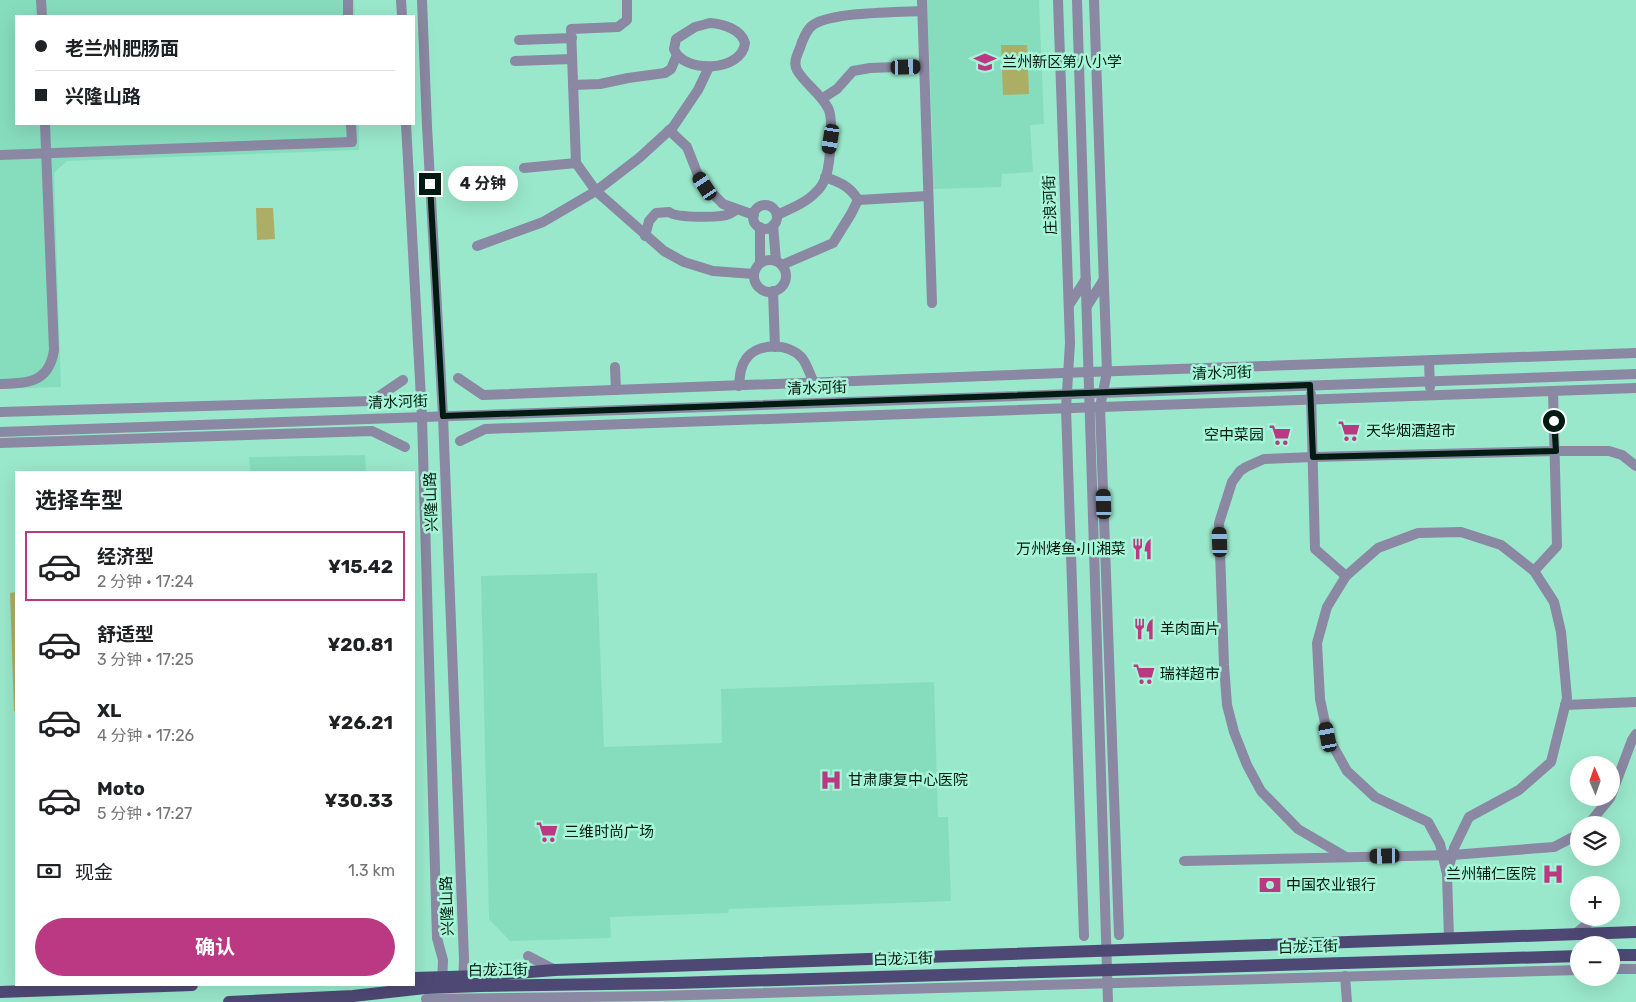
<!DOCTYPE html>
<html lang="zh">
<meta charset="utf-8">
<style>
:root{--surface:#fff;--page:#f2f2f2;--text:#202124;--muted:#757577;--line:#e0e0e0;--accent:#ba3982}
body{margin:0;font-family:Rubik,"Noto Sans SC",sans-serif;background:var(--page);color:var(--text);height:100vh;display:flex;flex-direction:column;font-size:19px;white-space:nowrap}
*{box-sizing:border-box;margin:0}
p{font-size:16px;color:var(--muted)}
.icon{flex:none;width:28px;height:28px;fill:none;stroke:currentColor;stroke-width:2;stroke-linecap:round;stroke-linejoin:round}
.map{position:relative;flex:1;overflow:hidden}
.drawer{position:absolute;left:15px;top:471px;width:400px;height:515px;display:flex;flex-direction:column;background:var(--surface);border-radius:0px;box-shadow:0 5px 20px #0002}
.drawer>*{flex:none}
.banner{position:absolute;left:15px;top:15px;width:400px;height:110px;border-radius:0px;box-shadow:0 5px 20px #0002;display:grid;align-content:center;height:110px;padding:0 20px;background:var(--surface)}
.needle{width:32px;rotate:358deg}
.fabs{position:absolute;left:1570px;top:756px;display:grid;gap:10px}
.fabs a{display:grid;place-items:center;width:50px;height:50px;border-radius:50%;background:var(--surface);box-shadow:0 5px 20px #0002;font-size:25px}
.end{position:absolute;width:22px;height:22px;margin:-11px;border:6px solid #001b12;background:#fff;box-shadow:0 0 0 2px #fff}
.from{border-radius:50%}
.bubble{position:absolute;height:35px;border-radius:18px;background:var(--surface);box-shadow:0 5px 20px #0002;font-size:16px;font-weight:700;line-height:35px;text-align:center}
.car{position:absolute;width:15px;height:30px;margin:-15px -8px;border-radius:6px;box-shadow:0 0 4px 1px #0007;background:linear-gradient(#222 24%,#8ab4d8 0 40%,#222 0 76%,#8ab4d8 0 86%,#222 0)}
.banner b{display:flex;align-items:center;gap:18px;height:48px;font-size:19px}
.banner b+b{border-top:1px solid var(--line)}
.banner i{width:12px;height:12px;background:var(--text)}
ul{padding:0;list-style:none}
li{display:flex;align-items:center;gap:15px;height:70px;margin:0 10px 8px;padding:0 10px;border:2px solid transparent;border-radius:0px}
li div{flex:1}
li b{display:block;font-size:19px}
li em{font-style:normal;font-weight:700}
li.active{border-color:var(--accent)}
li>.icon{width:45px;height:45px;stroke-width:1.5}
h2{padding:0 20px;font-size:22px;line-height:60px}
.pay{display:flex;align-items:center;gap:12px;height:55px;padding:0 20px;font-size:19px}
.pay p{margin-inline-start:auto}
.action{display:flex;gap:10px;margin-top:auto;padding:10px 20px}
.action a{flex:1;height:58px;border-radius:30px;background:var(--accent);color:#fff;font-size:20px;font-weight:700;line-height:58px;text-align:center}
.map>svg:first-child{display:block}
.built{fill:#86ddbe}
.green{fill:#acae65}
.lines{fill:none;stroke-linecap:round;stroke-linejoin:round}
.minor{stroke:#8a88a2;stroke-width:10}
.major{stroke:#4e4875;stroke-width:12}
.route{stroke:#001b12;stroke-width:6}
.labels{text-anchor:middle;stroke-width:5;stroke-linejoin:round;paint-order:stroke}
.poi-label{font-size:15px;fill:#001b12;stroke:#a7f5d8;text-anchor:start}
.street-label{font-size:15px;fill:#001b12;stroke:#a7f5d8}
</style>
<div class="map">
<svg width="1636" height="1002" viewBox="0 0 1636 1002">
<rect width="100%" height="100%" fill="#9ae8cc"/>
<g class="built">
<path d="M 0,0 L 354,0 L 355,16 L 16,16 L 16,124 L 359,124 L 359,150 L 67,161 L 54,173 L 61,387 L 0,389 Z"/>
<path d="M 927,0 L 1039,0 L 1044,124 L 1030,125 L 1033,172 L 1002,174 L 1001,187 L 933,189 L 932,129 Z"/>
<path d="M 365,455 L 366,472 L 250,472 L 249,457 Z"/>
<path d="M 597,573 L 604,747 L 722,743 L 721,689 L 934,682 L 938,817 L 948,817 L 951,901 L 729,909 L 728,913 L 610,917 L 611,938 L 510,941 L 489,919 L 481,576 Z"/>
</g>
<g class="green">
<path d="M 1001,45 L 1027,45 L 1029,94 L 1003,95 Z"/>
<path d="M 256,208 L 273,208 L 275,239 L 257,240 Z"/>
<path d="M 16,592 L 16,711 L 14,711 L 10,593 Z"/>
</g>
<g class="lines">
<g class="minor">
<path d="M 41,0 L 42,16"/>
<path d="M 348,0 L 348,16"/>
<path d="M 401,0 L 402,16"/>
<path d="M 422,0 L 427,126 L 443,416 L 464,959 L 463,984"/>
<path d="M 627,0 L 627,20 L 618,27 L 571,29 L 576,163 L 596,191 L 664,251 L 684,262 L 713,271 L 754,274"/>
<path d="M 922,0 L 932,303"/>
<path d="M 1058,0 L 1070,343 L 1066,408 L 1084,936"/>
<path d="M 1077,0 L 1108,1002"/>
<path d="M 1094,0 L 1107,372 L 1100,407 L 1119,935"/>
<path d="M 710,23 C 723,24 741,29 745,43 C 742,72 683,74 674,49 L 676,39 L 695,27 Z"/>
<path d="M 519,40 L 572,38"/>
<path d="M 515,61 L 572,59"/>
<path d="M 573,85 L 600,84 L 628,78 L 665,73 L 671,69 L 677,55"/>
<path d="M 823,98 L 837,89 L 853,71 L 870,68 L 924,66"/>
<path d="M 406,124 L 422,417 L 437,938 L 443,960 L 442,984"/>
<path d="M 669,130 L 687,147 L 698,175 L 714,195 L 723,204 L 754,215"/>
<path d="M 0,155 L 352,142 L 351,124"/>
<path d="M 524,168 L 576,163"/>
<path d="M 825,177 C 839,182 850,186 858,200"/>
<path d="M 858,200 L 928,196"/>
<circle cx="765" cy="217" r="12"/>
<path d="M 777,215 C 790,209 806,203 816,192 C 821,188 824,182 826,176 C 830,164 834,119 828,108 C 820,93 804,83 797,70 C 793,63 797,55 800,48 C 802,41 807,29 813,25 C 831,12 898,12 922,11"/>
<path d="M 773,225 L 776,261"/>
<path d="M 760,227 L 760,263"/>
<path d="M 645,236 L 649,221 L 656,213 L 669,212 C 676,218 721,218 729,214 C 732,213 734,211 736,210"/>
<path d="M 477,246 L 543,222 L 596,191 L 639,158 L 673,127 L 698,90 L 709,67"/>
<circle cx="770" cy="276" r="16"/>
<path d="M 782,265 L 833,243 L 851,214 L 858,200"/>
<path d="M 773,291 L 775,347"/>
<path d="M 1069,305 L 1086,279"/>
<path d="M 1087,306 L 1103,281"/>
<path d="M 1429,361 L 1430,387"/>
<path d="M 615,367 L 616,390"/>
<path d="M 458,378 L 483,395 L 1089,372 L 1636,353"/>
<path d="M 0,384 C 28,383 49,383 54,350 L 45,124"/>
<path d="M 739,386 C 740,376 740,367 746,359 C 758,342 789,343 802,358 C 807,364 810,375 814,383"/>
<path d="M 1311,394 L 1315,549 L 1346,576"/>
<path d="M 0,412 L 372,401 L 403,380"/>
<path d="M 0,432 L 1636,374"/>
<path d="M 460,441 L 485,429 L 1636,388"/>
<path d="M 0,443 L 372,431 L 405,447"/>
<path d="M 1534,571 L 1557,546 L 1553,391"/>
<path d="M 1565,705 L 1636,702"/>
<path d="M 1611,796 L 1632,740 L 1636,734"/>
<path d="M 1588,825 L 1610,798"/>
<path d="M 1346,857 L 1298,829 L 1261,791 L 1247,765 L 1234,732 L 1227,705 L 1224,665 L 1219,523 L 1232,482 L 1240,471 L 1246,467 L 1264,459 L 1313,457 L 1556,451 L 1609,451 L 1622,455 L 1636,466"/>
<path d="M 1184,861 L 1452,855 L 1554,847 L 1579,834"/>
<path d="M 1447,874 L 1454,848 L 1469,817 L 1519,790 L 1551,762 L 1567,698 L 1561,632 L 1554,602 L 1534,571 L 1501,545 L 1461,532 L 1418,533 L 1378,548 L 1346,576 L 1327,607 L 1317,643 L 1320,699 L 1328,737 L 1347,771 L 1375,797 L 1428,822 L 1440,844 L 1447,874 L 1449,939"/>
<path d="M 1574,935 L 1593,919"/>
<path d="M 528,956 L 555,970"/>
<path d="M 1611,969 L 1636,969"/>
<path d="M 1345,976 L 1347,1002"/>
<path d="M 426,999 L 655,996 L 1579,970"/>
</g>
<g class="major">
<path d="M 1611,955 L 1636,955"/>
<path d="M 414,978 L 481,976 L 555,970 L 1636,932"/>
<path d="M 0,992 L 192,985"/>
<path d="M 229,1002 L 353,996 L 425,988 L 480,986 L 675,983 L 1579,956"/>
</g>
</g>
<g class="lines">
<path class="route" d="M 430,184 L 443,416 L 1310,385 L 1313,457 L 1556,451 L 1554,421"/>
</g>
<defs>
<g id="school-bare" transform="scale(1.725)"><path d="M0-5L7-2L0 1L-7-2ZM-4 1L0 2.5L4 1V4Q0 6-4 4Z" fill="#ba3982" stroke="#a7f5d8" stroke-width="2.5" paint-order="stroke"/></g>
<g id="supermarket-bare" transform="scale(1.725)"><path d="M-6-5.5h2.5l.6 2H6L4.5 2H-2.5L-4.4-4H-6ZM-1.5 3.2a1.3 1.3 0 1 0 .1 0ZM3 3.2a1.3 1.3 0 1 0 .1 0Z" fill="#ba3982" stroke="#a7f5d8" stroke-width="2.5" paint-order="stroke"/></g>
<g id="restaurant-bare" transform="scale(1.725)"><path d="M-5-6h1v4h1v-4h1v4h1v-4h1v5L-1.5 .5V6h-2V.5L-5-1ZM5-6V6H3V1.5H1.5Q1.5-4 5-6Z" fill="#ba3982" stroke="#a7f5d8" stroke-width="2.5" paint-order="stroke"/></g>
<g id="hospital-bare" transform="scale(1.725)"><path d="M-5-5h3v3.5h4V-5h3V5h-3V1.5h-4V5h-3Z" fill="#ba3982" stroke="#a7f5d8" stroke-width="2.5" paint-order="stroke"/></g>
<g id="bank-bare" transform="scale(1.725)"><path d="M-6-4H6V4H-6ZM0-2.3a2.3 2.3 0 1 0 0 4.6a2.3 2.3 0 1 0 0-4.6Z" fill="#ba3982" stroke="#a7f5d8" stroke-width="2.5" paint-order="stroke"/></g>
</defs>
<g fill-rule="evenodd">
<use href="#school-bare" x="985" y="62"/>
<use href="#supermarket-bare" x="1349" y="431"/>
<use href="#supermarket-bare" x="1280" y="435"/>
<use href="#restaurant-bare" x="1142" y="549"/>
<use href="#restaurant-bare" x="1144" y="629"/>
<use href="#supermarket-bare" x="1144" y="674"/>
<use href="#hospital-bare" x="831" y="780"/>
<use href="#supermarket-bare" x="547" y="832"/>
<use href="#hospital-bare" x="1553" y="874"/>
<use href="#bank-bare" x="1270" y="885"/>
</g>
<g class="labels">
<g class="poi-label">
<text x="1002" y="67">兰州新区第八小学</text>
<text x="1366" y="436">天华烟酒超市</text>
<text x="1264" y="440" text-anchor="end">空中菜园</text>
<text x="1126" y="554" text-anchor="end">万州烤鱼·川湘菜</text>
<text x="1160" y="634">羊肉面片</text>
<text x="1160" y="679">瑞祥超市</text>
<text x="848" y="785">甘肃康复中心医院</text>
<text x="564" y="837">三维时尚广场</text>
<text x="1536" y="879" text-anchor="end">兰州辅仁医院</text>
<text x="1286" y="890">中国农业银行</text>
</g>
<g class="street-label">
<text transform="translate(1050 205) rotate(-92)" y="5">庄浪河街</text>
<text transform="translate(1222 373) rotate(-2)" y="5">清水河街</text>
<text transform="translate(817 388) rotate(-2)" y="5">清水河街</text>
<text transform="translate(398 402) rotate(-2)" y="5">清水河街</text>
<text transform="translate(431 502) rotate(-92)" y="5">兴隆山路</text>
<text transform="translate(447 906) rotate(-92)" y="5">兴隆山路</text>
<text transform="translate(1308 947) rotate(-2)" y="5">白龙江街</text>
<text transform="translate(903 959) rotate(-2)" y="5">白龙江街</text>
<text transform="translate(498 970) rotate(-1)" y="5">白龙江街</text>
</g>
</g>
</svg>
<div class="fabs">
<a><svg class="needle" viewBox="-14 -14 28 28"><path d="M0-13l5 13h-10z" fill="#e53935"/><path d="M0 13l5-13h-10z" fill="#757577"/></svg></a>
<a><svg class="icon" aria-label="layers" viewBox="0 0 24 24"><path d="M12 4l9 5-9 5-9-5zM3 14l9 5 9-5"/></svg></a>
<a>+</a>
<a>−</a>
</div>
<i class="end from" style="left:1554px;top:421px"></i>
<i class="end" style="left:430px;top:184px"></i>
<div class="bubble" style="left:448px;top:166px;width:70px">4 分钟</div>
<i class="car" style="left:906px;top:67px;rotate:88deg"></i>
<i class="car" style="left:831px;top:139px;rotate:189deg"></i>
<i class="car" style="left:705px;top:186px;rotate:327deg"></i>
<i class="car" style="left:1104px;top:504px;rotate:358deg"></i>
<i class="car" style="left:1220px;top:542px;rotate:358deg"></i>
<i class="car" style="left:1328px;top:737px;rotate:349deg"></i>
<i class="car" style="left:1385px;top:856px;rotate:269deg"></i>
<div class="banner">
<b><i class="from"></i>老兰州肥肠面</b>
<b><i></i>兴隆山路</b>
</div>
<section class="drawer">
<h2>选择车型</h2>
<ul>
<li class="active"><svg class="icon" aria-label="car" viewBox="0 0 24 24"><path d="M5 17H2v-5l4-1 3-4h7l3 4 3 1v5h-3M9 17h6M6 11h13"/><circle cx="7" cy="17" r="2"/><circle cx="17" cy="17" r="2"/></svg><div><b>经济型</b><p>2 分钟 · 17:24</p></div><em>¥15.42</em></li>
<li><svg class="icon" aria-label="car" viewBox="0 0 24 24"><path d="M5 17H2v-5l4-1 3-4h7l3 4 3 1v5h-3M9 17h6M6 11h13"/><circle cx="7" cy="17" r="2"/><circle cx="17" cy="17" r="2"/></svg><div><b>舒适型</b><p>3 分钟 · 17:25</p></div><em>¥20.81</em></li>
<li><svg class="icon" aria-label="car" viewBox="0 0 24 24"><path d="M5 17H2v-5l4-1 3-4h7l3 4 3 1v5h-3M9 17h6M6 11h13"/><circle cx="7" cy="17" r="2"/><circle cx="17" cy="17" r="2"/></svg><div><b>XL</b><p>4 分钟 · 17:26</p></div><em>¥26.21</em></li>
<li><svg class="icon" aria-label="car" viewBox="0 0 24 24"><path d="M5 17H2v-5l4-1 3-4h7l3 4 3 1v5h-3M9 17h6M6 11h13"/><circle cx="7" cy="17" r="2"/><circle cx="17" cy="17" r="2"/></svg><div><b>Moto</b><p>5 分钟 · 17:27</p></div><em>¥30.33</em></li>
</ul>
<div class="pay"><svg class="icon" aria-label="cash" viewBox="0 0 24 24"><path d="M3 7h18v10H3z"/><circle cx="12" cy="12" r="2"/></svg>现金<p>1.3 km</p></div>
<div class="action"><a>确认</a></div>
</section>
</div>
